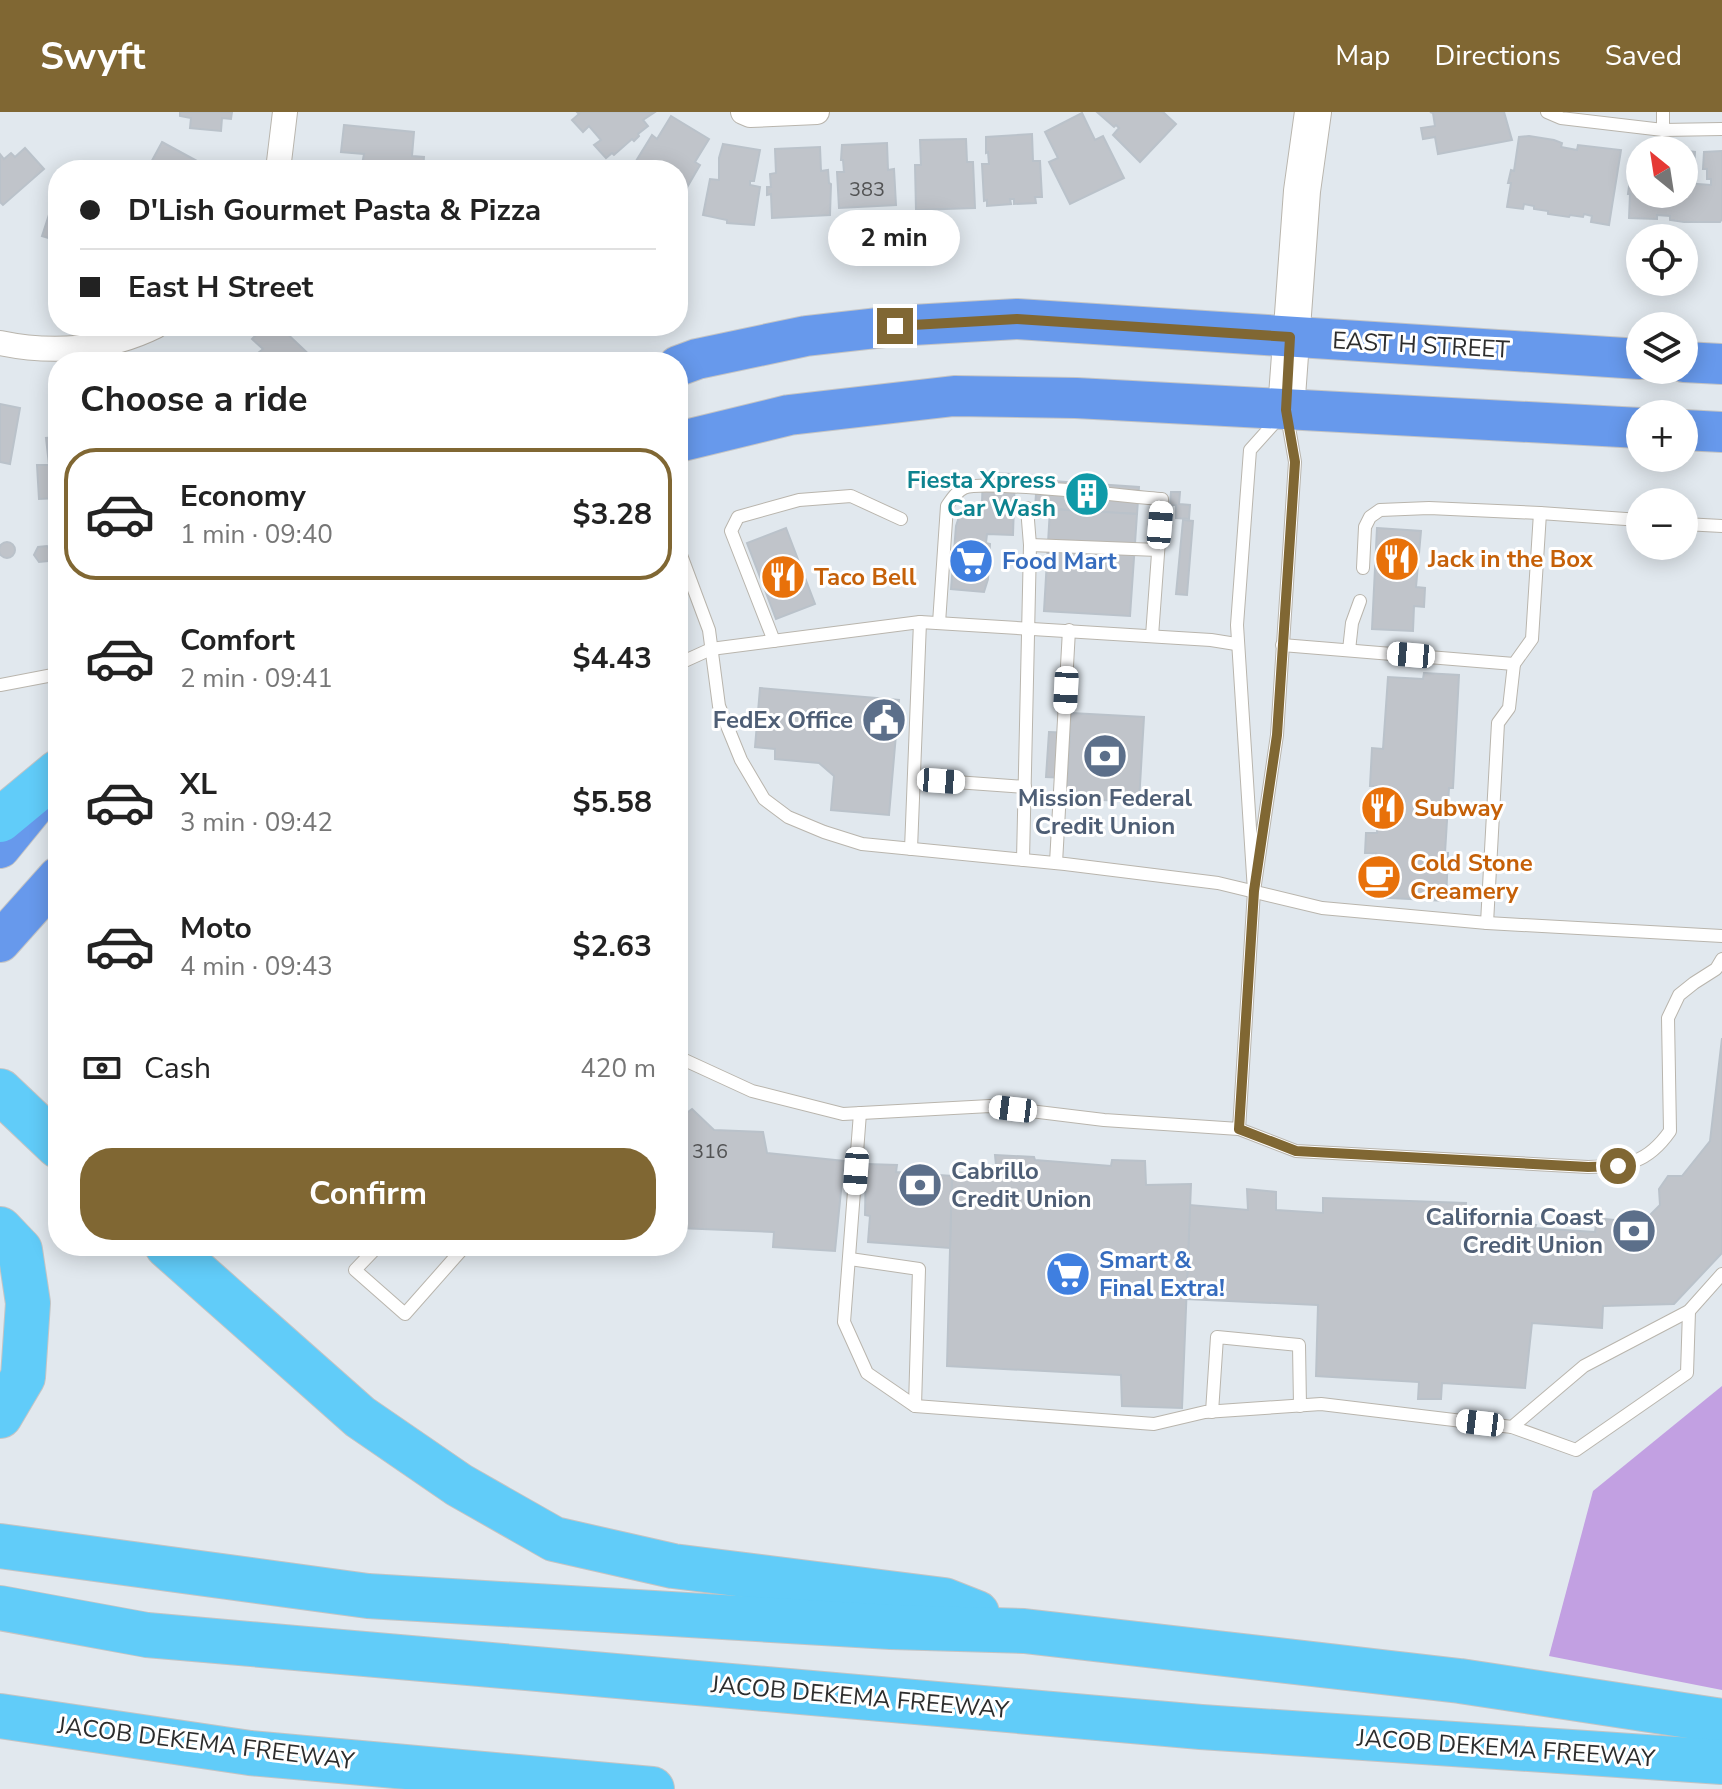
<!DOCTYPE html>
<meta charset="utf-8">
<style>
:root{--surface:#fff;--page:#f6f6f6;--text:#222;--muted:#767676;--line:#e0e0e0;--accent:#806733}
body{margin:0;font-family:"Nunito Sans",sans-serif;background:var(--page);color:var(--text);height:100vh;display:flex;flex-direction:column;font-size:30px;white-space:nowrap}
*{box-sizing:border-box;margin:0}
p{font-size:26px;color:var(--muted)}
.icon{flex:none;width:44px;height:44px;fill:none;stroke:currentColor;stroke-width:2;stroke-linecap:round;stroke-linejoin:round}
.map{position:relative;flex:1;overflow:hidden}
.drawer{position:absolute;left:48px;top:240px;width:640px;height:904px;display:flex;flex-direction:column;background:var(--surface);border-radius:32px;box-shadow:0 4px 20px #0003}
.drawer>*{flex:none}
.banner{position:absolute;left:48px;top:48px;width:640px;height:176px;border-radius:32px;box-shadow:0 4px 20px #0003;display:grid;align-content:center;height:176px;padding:0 32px;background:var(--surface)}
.needle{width:52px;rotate:330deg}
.tools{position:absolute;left:1626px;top:24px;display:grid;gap:16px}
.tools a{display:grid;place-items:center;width:72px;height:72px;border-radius:50%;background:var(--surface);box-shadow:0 4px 20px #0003;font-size:40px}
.end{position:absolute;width:36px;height:36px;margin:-18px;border:10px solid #806733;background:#fff;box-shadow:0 0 0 4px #fff}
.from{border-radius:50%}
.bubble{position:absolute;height:56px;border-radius:28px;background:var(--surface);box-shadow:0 4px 20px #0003;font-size:26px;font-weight:700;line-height:56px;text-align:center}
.car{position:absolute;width:24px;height:48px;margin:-24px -12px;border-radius:10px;box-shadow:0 0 6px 2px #0007;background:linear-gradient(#fff 24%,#345 0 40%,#fff 0 76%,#345 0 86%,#fff 0)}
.banner b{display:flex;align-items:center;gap:28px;height:76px;font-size:30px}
.banner b+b{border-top:2px solid var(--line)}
.banner i{width:20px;height:20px;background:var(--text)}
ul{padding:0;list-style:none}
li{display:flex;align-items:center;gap:24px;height:132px;margin:0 16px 12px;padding:0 16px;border:4px solid transparent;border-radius:32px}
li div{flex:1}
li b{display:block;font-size:30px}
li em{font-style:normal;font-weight:700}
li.on{border-color:var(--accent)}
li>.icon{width:72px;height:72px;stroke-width:1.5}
h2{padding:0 32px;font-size:36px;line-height:96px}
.pay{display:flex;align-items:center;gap:20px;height:88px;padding:0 32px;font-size:30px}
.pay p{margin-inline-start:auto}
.button{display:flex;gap:16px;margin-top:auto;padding:16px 32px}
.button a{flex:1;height:92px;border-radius:32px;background:var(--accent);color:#fff;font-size:32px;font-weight:700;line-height:92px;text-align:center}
header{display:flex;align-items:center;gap:48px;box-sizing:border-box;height:112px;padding:0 40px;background:var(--accent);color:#fff}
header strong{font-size:38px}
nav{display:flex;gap:44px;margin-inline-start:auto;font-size:28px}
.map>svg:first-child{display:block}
.green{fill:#c2a0e2}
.building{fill:#c0c4ca;stroke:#bac2ca;stroke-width:2;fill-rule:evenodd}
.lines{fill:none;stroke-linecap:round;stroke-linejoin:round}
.lane-casing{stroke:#b9b5ad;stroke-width:14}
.street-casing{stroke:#b9b5ad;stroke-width:26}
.secondary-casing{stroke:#b9b5ad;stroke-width:38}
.primary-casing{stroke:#c4c4c4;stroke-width:42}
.highway-casing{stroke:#c4c4c4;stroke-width:46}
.lane{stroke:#fff;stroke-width:12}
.street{stroke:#fff;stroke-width:24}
.secondary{stroke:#fff;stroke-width:36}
.primary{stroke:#6799ec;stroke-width:40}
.highway{stroke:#61ccf9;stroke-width:44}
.route{stroke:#806733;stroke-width:10}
.labels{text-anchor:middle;stroke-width:6;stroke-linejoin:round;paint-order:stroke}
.number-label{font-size:20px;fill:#525354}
.street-label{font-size:24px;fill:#2d2d2d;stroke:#fff}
.culture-label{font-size:24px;font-weight:bold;fill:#0d838f;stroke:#fff;text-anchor:end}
.food-label{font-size:24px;font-weight:bold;fill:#c56008;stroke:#fff;text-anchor:start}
.shop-label{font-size:24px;font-weight:bold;fill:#366cbe;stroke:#fff;text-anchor:start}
.service-label{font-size:24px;font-weight:bold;fill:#4e5e75;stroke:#fff;text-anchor:end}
</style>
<header>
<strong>Swyft</strong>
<nav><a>Map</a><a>Directions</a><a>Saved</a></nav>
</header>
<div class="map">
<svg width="1722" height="1677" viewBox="0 0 1722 1677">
<rect width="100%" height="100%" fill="#e1e8ee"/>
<path class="green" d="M 1722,1274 L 1722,1578 L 1549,1544 L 1593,1379 Z"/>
<g class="building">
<path d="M 180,0 L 232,0 L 231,7 L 222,6 L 221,19 L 190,16 L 191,6 L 180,4 Z"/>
<path d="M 577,0 L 655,0 L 643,8 L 648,14 L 638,22 L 639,24 L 634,29 L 632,27 L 614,43 L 612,41 L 606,46 L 594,33 L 601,28 L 589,14 L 583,20 L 572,8 L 579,2 Z"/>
<path d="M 1097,0 L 1163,0 L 1176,12 L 1140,50 L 1113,23 L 1119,16 L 1116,13 L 1114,15 Z"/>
<path d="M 1430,0 L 1504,0 L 1512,28 L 1438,42 L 1435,25 L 1423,27 L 1421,16 L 1435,14 L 1433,1 Z"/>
<path d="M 1082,1 L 1095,28 L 1103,24 L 1124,66 L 1070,92 L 1049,50 L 1058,46 L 1045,20 Z"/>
<path d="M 671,4 L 709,27 L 695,50 L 700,53 L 682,84 L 678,81 L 678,58 L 640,58 L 633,54 L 652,23 L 657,27 Z"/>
<path d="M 344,13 L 414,20 L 412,44 L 424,45 L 423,58 L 361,58 L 364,42 L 341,40 Z"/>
<path d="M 1032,22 L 1033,49 L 1040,49 L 1042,85 L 1035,85 L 1036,91 L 1014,92 L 1014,87 L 1010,87 L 1011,92 L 987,94 L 987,88 L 984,89 L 982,52 L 989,52 L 988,40 L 986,41 L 986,25 Z"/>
<path d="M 1529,24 L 1554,28 L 1562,31 L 1561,35 L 1577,38 L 1578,33 L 1621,38 L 1609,113 L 1591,110 L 1592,104 L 1584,102 L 1583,105 L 1570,103 L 1569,105 L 1548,102 L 1548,99 L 1534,97 L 1534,94 L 1524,92 L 1523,97 L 1507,95 L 1511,71 L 1508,71 L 1511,58 L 1514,59 L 1519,25 Z"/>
<path d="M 966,27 L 967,50 L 973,50 L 975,96 L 916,98 L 915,53 L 921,53 L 920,28 Z"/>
<path d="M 162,30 L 208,55 L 217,58 L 156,58 L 149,54 Z"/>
<path d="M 887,31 L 888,58 L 894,57 L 896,93 L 839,96 L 837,60 L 844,60 L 843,48 L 841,48 L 842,33 Z"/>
<path d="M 723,32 L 760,38 L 754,69 L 750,69 L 750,73 L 760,75 L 754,113 L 727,111 L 727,108 L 703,103 L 710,67 L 719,68 L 719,46 Z"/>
<path d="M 820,35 L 821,59 L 828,58 L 829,71 L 831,72 L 830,103 L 772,106 L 771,82 L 767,83 L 767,75 L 771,75 L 770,62 L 776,61 L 775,37 Z"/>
<path d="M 1651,35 L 1695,40 L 1694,57 L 1689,56 L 1688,66 L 1685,66 L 1684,71 L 1711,73 L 1711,67 L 1707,67 L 1707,57 L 1703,57 L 1704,40 L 1722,39 L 1722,107 L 1720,110 L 1684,110 L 1670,108 L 1670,104 L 1657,103 L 1657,107 L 1629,106 L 1630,82 L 1628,82 L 1633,44 L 1636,44 L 1637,37 L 1651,38 ZM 1640,38 L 1684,38 L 1684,82 L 1640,82 Z"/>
<path d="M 25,36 L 44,57 L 3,93 L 0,90 L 0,42 L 4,47 L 11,41 L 15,45 Z"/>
<path d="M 58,75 L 58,129 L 42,124 Z"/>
<path d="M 265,214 L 279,214 L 317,250 L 247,250 L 263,237 L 252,227 Z"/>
<path d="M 0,292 L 20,296 L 10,352 L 0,350 Z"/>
<path d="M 56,314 L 58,314 L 58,386 L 39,387 L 37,353 L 49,353 L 46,326 L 57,325 Z"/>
<path d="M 983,361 L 1015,362 L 1014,392 L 982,391 Z"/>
<path d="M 1037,368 L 1139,375 L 1137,402 L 1035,396 Z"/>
<path d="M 1171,380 L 1180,380 L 1179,392 L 1190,393 L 1189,407 L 1176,406 L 1176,393 L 1170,393 Z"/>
<path d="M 982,391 L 1014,392 L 1013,423 L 987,422 L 986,431 L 990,432 L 988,467 L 984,480 L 951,477 L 956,414 L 959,405 L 967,395 Z"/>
<path d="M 1050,397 L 1137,402 L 1130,504 L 1044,499 Z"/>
<path d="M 1183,408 L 1193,409 L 1187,483 L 1176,482 Z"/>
<path d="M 786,416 L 815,492 L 776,507 L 747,431 Z"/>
<path d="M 1377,416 L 1421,419 L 1416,475 L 1425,476 L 1424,495 L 1414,494 L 1413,519 L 1372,517 Z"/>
<circle cx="7" cy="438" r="8"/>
<path d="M 47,434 L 52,441 L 48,449 L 39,450 L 34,443 L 38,435 Z"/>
<path d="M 1424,561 L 1459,563 L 1453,676 L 1449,676 L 1445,741 L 1448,741 L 1446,789 L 1373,785 L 1376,741 L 1365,741 L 1366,721 L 1377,721 L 1380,674 L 1370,674 L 1372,636 L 1383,637 L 1388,565 L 1423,567 Z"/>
<path d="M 760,576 L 899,588 L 889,703 L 831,698 L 834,664 L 819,651 L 775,647 L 775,637 L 755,635 Z"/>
<path d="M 1071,601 L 1144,605 L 1139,690 L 1066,686 Z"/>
<path d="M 1049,620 L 1070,621 L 1067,666 L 1046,665 Z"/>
<path d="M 1722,926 L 1722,1141 L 1674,1192 L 1603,1194 L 1602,1216 L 1532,1211 L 1525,1276 L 1442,1271 L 1441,1287 L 1418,1287 L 1419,1270 L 1316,1264 L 1318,1193 L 1186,1187 L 1190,1093 L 1248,1098 L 1247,1077 L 1276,1080 L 1276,1098 L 1323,1101 L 1323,1086 L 1466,1091 L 1464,1110 L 1536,1113 L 1535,1116 L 1595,1120 L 1597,1106 L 1642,1111 L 1660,1093 L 1659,1077 L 1668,1064 L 1682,1064 L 1710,1029 Z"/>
<path d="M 692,997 L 714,1018 L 763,1020 L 767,1041 L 844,1049 L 835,1139 L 773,1135 L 774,1120 L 678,1116 L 678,1004 L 680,1006 Z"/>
<path d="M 995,1043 L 1034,1045 L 1035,1048 L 1111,1054 L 1112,1048 L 1145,1049 L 1146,1073 L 1191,1072 L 1182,1296 L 1122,1294 L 1121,1263 L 947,1254 L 952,1060 L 997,1063 Z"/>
<path d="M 866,1052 L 897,1053 L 896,1060 L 952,1064 L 950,1136 L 868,1130 L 870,1104 L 865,1103 Z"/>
</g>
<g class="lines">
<g class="lane-casing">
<g id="lane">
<path d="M 1547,0 L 1561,6 L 1663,18 L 1722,17"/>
<path d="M 1663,18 L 1663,0"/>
<path d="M 1286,298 L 1295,350 L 1277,623 L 1254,779 L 1237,513 L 1250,338 Z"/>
<path d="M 1684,412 L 1722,414"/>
<path d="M 1030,433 L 1158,438"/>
<path d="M 678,435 L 709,518 L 719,594 L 741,648 L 764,687 L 788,705 L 824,720 L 862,732 L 1065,752 L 1218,771 L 1322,796 L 1487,811 L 1722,824"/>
<path d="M 1363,456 L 1365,415 L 1370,405 L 1380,398 L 1429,396 L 1540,401"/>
<path d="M 939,511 L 947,394 C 952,387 956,380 964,376 C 983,367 1131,385 1162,387 L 1152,524"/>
<path d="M 774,529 L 731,419 L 738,405 L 799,388 L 851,384 L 901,407"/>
<path d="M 1282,533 L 1514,552 L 1532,527 L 1540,401 L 1640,408"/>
<path d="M 1349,538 L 1352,511 L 1360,489"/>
<path d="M 678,552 L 711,537 L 920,510 L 1211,528 L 1236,532"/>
<path d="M 0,573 L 58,562"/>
<path d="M 914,667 L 1025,675"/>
<path d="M 911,737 L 920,510"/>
<path d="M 1023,748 L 1030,433 L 1027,396"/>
<path d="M 1056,751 L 1069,518"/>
<path d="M 1487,811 L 1498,611 L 1509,596 L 1514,552"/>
<path d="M 678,945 L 752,979 L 843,1002 L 990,994 L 1104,1008 L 1239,1017 L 1254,779"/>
<path d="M 860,1001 L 844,1210 L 867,1261 L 915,1294 L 1154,1312 L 1205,1300 L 1321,1292 L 1512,1315 L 1584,1254 L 1689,1199 L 1722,1162"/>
<path d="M 1239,1017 L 1296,1039 L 1588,1055 C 1626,1054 1647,1052 1670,1019 L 1668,906 L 1679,883 L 1694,871 L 1716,857 L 1722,847"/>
<path d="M 378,1134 L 355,1158 L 405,1202 L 465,1134"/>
<path d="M 850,1147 L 919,1157 L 915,1294"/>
<path d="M 1212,1300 L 1217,1225 L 1299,1233 L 1300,1294"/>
<path d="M 1512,1315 L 1576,1338 L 1687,1261 L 1689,1199"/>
</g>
</g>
<g class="street-casing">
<g id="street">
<path d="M 743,0 L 750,3 L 817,0"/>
<path d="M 278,58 L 285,0"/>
<path d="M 0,231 C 52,242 108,238 156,214"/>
</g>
</g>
<g class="secondary-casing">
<path id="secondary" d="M 1286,298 L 1302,79 L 1313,0"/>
</g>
<g class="primary-casing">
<g id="primary">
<path d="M 1684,250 L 1722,252"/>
<path d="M 678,254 L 697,247 L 806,224 L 895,214 L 1017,207 L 1640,247"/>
<path d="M 1684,318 L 1722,320"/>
<path d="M 678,330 L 789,303 L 954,284 L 1076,286 L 1640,316"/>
<path d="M 0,736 L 40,687"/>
<path d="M 0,830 L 58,765"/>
</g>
</g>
<g class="highway-casing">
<g id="highway">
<path d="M 0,708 L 58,660"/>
<path d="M 0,979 L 58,1034"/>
<path d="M 0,1117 L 20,1138 L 28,1191 L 23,1265 L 0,1304"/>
<path d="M 167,1134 L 360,1305 L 459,1373 L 554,1427 L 673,1454 L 944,1488 L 977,1501"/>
<path d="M 0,1434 L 368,1484 L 891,1515 L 1024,1519 L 1460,1569 L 1722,1609"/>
<path d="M 0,1496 L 147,1523 L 1201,1615 L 1722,1650"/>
<path d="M 0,1604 L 250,1641 L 652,1677"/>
</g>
</g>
<use href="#lane" class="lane"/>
<use href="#street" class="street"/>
<use href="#secondary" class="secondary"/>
<use href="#primary" class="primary"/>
<use href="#highway" class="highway"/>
</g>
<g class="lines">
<path class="route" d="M 895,214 L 1017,207 L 1290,225 L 1286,298 L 1295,350 L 1277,623 L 1254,779 L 1239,1017 L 1296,1039 L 1588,1055 L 1618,1054"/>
</g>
<defs>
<g id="building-disc" transform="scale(2.3)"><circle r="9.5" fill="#0f9aa8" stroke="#fff"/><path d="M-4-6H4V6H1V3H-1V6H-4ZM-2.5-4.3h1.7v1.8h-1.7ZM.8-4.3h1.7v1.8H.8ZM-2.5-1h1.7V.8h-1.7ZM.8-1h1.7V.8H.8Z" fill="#fff"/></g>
<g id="restaurant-disc" transform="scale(2.3)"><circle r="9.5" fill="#e8710a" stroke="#fff"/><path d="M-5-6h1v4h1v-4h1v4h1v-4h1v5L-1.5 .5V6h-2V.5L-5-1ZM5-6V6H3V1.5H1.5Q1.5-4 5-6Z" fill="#fff"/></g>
<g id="supermarket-disc" transform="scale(2.3)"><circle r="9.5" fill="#3f7fe0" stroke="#fff"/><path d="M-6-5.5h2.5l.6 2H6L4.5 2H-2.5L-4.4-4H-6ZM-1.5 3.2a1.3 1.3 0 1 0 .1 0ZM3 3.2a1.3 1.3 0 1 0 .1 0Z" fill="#fff"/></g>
<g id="civic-disc" transform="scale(2.3)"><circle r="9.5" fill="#5c6f8a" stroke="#fff"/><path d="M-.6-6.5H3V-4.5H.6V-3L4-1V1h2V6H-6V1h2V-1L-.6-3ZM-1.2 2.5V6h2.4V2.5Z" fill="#fff"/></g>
<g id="bank-disc" transform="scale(2.3)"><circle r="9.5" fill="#5c6f8a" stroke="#fff"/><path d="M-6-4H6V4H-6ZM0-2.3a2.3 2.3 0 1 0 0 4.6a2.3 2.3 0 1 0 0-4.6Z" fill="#fff"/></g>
<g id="cafe-disc" transform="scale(2.3)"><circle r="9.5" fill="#e8710a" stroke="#fff"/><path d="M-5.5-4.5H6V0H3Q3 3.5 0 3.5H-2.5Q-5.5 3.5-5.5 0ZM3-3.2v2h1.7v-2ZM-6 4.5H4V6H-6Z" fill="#fff"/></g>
</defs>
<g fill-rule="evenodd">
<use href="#building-disc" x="1087" y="382"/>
<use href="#restaurant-disc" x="1397" y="447"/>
<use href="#supermarket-disc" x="971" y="449"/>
<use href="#restaurant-disc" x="783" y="465"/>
<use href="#civic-disc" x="884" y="608"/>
<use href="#bank-disc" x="1105" y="644"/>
<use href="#restaurant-disc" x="1383" y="696"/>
<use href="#cafe-disc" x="1379" y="765"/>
<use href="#bank-disc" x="920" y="1073"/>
<use href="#bank-disc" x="1634" y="1119"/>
<use href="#supermarket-disc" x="1068" y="1162"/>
</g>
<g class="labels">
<g class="number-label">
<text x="867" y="84">383</text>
<text x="710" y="1046">316</text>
</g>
<g class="street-label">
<text transform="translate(1421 233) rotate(3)" y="8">EAST H STREET</text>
<text transform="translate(860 1585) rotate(5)" y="8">JACOB DEKEMA FREEWAY</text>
<text transform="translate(206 1631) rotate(7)" y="8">JACOB DEKEMA FREEWAY</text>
<text transform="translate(1506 1636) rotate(4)" y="8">JACOB DEKEMA FREEWAY</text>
</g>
<g class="culture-label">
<text x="1056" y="376">Fiesta Xpress<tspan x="1056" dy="28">Car Wash</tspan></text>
</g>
<g class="food-label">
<text x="1428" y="455">Jack in the Box</text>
<text x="814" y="473">Taco Bell</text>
<text x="1414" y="704">Subway</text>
<text x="1410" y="759">Cold Stone<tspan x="1410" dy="28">Creamery</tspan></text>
</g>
<g class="shop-label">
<text x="1002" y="457">Food Mart</text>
<text x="1099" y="1156">Smart &amp;<tspan x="1099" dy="28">Final Extra!</tspan></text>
</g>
<g class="service-label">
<text x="853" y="616">FedEx Office</text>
<text x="1105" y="694" text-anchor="middle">Mission Federal<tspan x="1105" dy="28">Credit Union</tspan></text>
<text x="951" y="1067" text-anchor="start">Cabrillo<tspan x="951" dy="28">Credit Union</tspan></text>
<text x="1603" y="1113">California Coast<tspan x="1603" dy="28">Credit Union</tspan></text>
</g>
</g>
</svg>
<div class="tools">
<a><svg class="needle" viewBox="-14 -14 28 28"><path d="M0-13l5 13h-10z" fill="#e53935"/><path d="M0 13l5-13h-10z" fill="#767676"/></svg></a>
<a><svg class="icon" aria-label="locate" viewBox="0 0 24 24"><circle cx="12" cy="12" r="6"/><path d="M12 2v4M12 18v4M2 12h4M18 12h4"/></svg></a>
<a><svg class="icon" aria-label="layers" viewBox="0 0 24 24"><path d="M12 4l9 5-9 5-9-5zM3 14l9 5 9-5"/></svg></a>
<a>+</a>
<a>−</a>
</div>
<i class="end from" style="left:1618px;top:1054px"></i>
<i class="end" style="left:895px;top:214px"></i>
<div class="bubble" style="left:828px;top:98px;width:132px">2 min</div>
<i class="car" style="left:1160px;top:413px;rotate:5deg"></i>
<i class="car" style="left:1411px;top:543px;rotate:275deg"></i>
<i class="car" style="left:1066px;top:578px;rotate:183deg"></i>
<i class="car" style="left:941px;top:669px;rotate:94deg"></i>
<i class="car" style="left:1013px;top:997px;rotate:277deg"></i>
<i class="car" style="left:856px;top:1059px;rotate:184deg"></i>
<i class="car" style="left:1480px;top:1311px;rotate:277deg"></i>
<div class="banner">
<b><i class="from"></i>D'Lish Gourmet Pasta &amp; Pizza</b>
<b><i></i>East H Street</b>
</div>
<section class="drawer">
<h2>Choose a ride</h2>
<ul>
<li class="on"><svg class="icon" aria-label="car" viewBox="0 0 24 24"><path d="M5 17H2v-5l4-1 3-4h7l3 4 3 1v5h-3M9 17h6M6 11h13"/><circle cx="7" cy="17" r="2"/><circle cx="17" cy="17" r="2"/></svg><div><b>Economy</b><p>1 min · 09:40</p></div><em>$3.28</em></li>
<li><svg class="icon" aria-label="car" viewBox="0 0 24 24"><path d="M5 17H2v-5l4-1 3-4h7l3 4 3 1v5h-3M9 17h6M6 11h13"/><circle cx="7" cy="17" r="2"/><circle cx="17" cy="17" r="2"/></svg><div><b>Comfort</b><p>2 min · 09:41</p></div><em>$4.43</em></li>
<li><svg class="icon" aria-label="car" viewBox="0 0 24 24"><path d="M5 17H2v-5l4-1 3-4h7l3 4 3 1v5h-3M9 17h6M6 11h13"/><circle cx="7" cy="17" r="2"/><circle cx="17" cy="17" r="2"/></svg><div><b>XL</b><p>3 min · 09:42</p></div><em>$5.58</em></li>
<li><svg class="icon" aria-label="car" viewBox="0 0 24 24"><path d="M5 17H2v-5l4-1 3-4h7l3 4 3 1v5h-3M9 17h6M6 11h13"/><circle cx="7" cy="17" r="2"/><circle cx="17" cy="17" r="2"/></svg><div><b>Moto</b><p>4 min · 09:43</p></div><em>$2.63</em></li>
</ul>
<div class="pay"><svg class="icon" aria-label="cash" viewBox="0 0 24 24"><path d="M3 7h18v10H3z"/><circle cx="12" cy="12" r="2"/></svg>Cash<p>420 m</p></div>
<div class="button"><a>Confirm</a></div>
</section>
</div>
